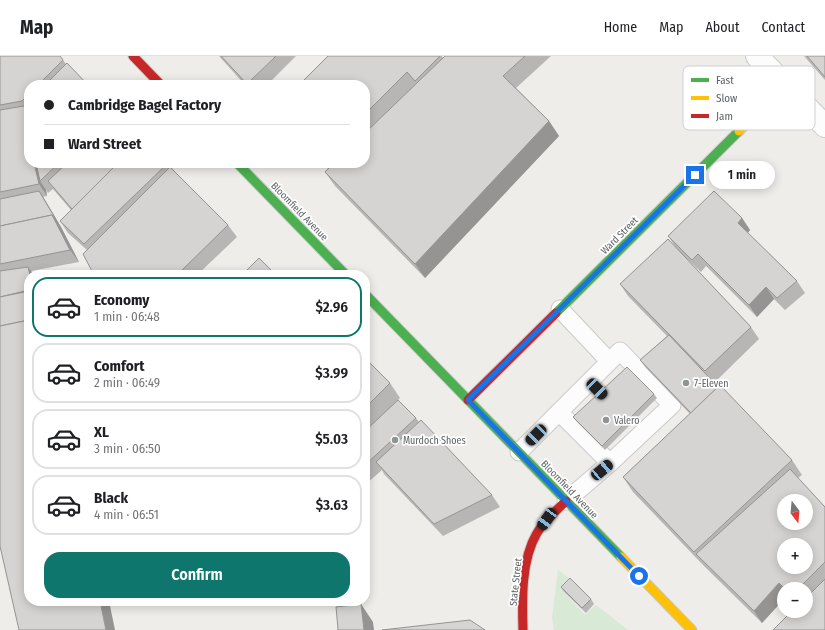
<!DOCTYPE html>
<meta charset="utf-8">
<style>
:root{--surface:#fff;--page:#f2f2f2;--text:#202124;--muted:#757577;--line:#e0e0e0;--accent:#0f766e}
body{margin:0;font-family:"Fira Sans Condensed",sans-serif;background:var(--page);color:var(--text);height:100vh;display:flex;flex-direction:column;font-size:15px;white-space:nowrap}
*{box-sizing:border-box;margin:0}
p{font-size:13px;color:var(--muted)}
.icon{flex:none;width:22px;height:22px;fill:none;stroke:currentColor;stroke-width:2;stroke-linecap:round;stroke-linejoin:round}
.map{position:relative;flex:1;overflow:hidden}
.details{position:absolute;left:24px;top:214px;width:346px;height:336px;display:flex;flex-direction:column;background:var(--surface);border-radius:16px;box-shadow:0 2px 10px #0003}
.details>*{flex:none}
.guide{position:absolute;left:24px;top:24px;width:346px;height:88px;border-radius:16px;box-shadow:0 2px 10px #0003;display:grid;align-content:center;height:88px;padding:0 20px;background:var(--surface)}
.needle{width:26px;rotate:164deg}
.fabs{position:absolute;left:777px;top:438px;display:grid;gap:8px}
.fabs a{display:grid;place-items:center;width:36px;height:36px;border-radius:50%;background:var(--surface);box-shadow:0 2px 10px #0003;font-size:20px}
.end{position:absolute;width:18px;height:18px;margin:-9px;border:5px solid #1a73e8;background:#fff;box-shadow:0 0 0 2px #fff}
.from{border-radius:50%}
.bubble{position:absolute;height:28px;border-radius:14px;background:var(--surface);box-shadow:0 2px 10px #0003;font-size:13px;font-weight:600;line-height:28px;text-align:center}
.car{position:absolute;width:12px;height:24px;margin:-12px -6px;border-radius:5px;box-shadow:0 0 3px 1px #0007;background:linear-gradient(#222 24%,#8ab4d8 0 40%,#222 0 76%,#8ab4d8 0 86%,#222 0)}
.guide b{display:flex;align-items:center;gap:14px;height:38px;font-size:15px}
.guide b+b{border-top:1px solid var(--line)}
.guide i{width:10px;height:10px;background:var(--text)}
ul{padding:7px 0 0;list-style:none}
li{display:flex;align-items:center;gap:12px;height:60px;margin:0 8px 6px;padding:0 12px;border:2px solid var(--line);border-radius:16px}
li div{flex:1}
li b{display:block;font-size:15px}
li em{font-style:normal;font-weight:600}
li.current{border-color:var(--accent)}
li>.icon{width:36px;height:36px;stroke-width:1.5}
.button{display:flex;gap:8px;margin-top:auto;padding:8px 20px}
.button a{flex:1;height:46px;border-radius:16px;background:var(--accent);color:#fff;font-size:16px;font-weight:600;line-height:46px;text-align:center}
header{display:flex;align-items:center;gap:24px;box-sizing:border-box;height:56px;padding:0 20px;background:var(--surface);border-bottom:1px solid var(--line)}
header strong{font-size:19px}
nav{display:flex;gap:22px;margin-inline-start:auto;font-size:14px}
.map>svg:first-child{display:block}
.park{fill:#d8e9d5}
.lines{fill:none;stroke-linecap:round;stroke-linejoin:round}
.lane-casing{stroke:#cacbcb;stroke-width:19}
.street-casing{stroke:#cacbcb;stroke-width:24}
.fast-casing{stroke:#c9c9c9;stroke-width:11}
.slow-casing{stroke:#c9c9c9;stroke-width:11}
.jam-casing{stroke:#c9c9c9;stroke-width:11}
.lane{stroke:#fcfcfc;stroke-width:17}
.street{stroke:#fcfcfc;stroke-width:22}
.fast{stroke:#4caf50;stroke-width:9}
.slow{stroke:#ffc107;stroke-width:9}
.jam{stroke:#c62828;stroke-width:9}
.wall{fill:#b7b6b5}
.shaded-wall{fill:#959493}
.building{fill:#d5d4d2;stroke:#959493;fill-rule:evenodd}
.route{stroke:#1a73e8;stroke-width:5}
.poi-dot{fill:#909394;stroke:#fff;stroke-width:1.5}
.labels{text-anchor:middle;stroke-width:3.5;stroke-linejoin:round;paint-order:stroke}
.street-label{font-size:10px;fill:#5e6266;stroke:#fff}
.poi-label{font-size:10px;fill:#5e6266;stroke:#fff;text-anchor:start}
.key{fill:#fff;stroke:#cfd0d1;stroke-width:1}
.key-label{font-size:11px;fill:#5e6266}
</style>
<header>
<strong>Map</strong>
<nav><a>Home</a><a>Map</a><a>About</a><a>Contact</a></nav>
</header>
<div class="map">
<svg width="825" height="574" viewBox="0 0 825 574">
<rect width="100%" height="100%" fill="#eeede9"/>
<path class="park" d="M 558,514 L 573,525 L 563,536 L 585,559 L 596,549 L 628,574 L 554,574 L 552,562 Z"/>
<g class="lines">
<g class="lane-casing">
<g id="lane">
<path d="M 560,253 L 609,305"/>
<path d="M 620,295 L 672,349 L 610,407 L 559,356 Z"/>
<path d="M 519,396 L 559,356"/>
<path d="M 566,445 L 610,407"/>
</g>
</g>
<g class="street-casing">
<path id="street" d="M 757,0 L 825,70"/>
</g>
<g class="fast-casing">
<g id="fast">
<path d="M 237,107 L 346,219"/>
<path d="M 365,238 L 621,501"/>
<path d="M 556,257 L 739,75"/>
</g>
</g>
<g class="slow-casing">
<g id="slow">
<path d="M 739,75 L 786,29"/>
<path d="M 621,501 L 692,574"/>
</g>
</g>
<g class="jam-casing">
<g id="jam">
<path d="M 133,0 L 161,29"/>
<path d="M 468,344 L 556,257"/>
<path d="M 523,574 C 522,543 521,504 537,477 C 544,465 556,455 566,445"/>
</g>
</g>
<use href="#lane" class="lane"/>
<use href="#street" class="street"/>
<use href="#fast" class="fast"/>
<use href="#slow" class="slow"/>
<use href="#jam" class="jam"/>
</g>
<g class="wall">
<path d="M 0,0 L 63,4 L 66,8 L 88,29 L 29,29 L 29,107 L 169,107 L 174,115 L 228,169 L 237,181 L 197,219 L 94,219 L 87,194 L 68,177 L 60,165 L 71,154 L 53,133 L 48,137 L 46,134 L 47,140 L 43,141 L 61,171 L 79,206 L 31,215 L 34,219 L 29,219 L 0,490 Z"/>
<path d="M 219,0 L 296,0 L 267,29 L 245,29 Z"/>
<path d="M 328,0 L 442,0 L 443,2 L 445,0 L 551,0 L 516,32 L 549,65 L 559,80 L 425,222 L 335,130 L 325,116 L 328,113 L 321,107 L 365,107 L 365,29 Z"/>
<path d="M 804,0 L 825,0 L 825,24 Z"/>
<path d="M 742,162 L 750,174 L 748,177 L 797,225 L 805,237 L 785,254 L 774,243 L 757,261 L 706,210 L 701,216 L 681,197 L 751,271 L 759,283 L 714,327 L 792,404 L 802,419 L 798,422 L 825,451 L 825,574 L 806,555 L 806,533 L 784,533 L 784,543 L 762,567 L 704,510 L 633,436 L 623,421 L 690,358 L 646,312 L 640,304 L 667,280 L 628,240 L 620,228 L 675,190 L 668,180 Z"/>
<path d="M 365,302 L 390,327 L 400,342 L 393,349 L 416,362 L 419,366 L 492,439 L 500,451 L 443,480 L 384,418 L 382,414 L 365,429 Z"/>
<path d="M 654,338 L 657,342 L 605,394 L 577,366 L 573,361 Z"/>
<path d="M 561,531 L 591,543 L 594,548 L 586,557 L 564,536 Z"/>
</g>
<g class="shaded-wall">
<path d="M 26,64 L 29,68 L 29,82 Z"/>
<path d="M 549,65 L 559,80 L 425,222 L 415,208 Z"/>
<path d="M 34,107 L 40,107 L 40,125 L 46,134 L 47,140 L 39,128 Z"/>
<path d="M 39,135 L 45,144 L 61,171 L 79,206 L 70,194 Z"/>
<path d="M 742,162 L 750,174 L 746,179 L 738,167 Z"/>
<path d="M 28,211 L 34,219 L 30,219 Z"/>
<path d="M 766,231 L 774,243 L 757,261 L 749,249 Z"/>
<path d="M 779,527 L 784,533 L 784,543 L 762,567 L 754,555 Z"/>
<path d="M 100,545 L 109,545 L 115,574 L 106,574 Z"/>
<path d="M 361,548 L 373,566 L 374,574 L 364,574 Z"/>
</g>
<g class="building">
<path d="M 0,0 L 60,0 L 63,4 L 38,29 L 29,29 L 29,38 L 22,45 L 0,49 Z"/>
<path d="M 221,0 L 276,0 L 247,28 Z"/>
<path d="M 328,0 L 440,0 L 415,25 L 407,16 L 365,58 L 365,29 L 299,29 Z"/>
<path d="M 445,0 L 525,0 L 503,20 L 549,65 L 415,208 L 325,116 L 334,107 L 365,107 L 365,77 Z"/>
<path d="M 807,0 L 825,0 L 825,21 Z"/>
<path d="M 67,7 L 88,29 L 45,29 Z"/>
<path d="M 29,44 L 29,74 L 27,64 L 26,64 L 29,82 L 29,107 L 34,107 L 39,128 L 0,136 L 0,54 L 24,50 Z"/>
<path d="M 36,107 L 59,107 L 40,125 Z"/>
<path d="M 67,107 L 118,107 L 72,153 L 48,125 Z"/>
<path d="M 118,107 L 168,107 L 84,188 L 60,165 Z"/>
<path d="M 170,111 L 228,169 L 177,219 L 94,219 L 83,198 Z"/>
<path d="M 39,135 L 55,162 L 52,159 L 0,170 L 0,143 Z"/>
<path d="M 714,135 L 742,162 L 738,167 L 797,225 L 777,242 L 766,231 L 749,249 L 698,198 L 692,204 L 668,180 Z"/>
<path d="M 52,159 L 70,194 L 0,208 L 0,170 Z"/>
<path d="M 668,183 L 751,271 L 705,315 L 620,228 Z"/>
<path d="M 259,202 L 276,219 L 242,219 Z"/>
<path d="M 28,211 L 30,219 L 29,219 L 29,234 L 0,241 L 0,215 Z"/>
<path d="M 29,235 L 29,264 L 0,270 L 0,241 Z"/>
<path d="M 29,264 L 29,545 L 100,545 L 106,574 L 19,574 L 0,490 L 0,270 Z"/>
<path d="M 669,279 L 718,331 L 691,357 L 640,304 Z"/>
<path d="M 365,302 L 390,327 L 365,352 Z"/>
<path d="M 627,311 L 654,338 L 602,390 L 573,361 Z"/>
<path d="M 720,329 L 792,404 L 694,496 L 623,421 Z"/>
<path d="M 398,344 L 416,362 L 365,409 L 365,375 Z"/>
<path d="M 421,364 L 492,439 L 434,468 L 376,406 Z"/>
<path d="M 790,413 L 825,451 L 825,506 L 798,533 L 785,533 L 779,527 L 754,555 L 696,498 ZM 784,445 L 806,445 L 806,467 L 784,467 ZM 784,489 L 806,489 L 806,511 L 784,511 Z"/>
<path d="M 570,522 L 591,543 L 582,552 L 561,531 Z"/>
<path d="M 825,523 L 825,574 L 773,574 L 792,555 L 806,555 L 806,542 Z"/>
<path d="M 361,548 L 364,574 L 338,574 L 338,573 L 336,551 Z"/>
<path d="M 470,564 L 485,574 L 382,574 Z"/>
</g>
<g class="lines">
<path class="route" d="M 639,520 L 468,344 L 695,119"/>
</g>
<g class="poi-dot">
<circle cx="686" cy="327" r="4"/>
<circle cx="606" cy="364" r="4"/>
<circle cx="395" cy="384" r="4"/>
</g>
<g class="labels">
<g class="street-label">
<text transform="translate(300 155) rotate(46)" y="4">Bloomfield Avenue</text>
<text transform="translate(619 179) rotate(-45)" y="4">Ward Street</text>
<text transform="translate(570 433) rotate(46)" y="4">Bloomfield Avenue</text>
<text transform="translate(515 526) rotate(-84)" y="4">State Street</text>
</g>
<g class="poi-label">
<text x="694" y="331">7-Eleven</text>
<text x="614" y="368">Valero</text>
<text x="403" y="388">Murdoch Shoes</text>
</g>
</g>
<rect x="683" y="10" width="132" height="64" rx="6" class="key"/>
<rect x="691" y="22" width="18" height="4" fill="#4caf50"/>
<rect x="691" y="40" width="18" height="4" fill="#ffc107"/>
<rect x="691" y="58" width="18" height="4" fill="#c62828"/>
<g class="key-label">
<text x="716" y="28">Fast</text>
<text x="716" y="46">Slow</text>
<text x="716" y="64">Jam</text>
</g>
</svg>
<div class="fabs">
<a><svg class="needle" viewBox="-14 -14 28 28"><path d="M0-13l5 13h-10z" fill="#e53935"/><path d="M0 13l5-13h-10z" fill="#757577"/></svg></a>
<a>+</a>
<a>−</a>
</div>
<i class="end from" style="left:639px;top:520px"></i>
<i class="end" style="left:695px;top:119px"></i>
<div class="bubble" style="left:709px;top:105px;width:66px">1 min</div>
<i class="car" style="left:597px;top:333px;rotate:135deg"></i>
<i class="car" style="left:536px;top:379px;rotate:225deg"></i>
<i class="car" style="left:602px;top:414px;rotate:50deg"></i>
<i class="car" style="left:547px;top:463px;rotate:216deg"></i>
<div class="guide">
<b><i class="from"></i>Cambridge Bagel Factory</b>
<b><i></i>Ward Street</b>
</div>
<section class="details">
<ul>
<li class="current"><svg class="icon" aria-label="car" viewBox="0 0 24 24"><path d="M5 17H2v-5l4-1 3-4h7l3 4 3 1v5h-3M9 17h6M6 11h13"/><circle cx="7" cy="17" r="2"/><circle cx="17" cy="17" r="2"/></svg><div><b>Economy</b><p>1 min · 06:48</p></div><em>$2.96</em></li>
<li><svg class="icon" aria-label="car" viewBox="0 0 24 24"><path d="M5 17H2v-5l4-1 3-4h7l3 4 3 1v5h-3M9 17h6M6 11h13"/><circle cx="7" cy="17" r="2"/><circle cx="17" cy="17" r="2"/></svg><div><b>Comfort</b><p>2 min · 06:49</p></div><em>$3.99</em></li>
<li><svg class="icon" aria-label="car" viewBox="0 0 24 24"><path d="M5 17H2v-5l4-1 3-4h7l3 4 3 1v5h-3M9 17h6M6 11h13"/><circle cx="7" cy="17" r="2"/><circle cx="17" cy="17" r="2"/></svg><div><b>XL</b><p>3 min · 06:50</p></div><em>$5.03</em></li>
<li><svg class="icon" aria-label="car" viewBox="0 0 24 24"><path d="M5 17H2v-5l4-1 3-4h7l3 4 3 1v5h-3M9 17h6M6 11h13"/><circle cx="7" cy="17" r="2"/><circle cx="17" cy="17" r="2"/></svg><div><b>Black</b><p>4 min · 06:51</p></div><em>$3.63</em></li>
</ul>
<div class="button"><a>Confirm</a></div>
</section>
</div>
